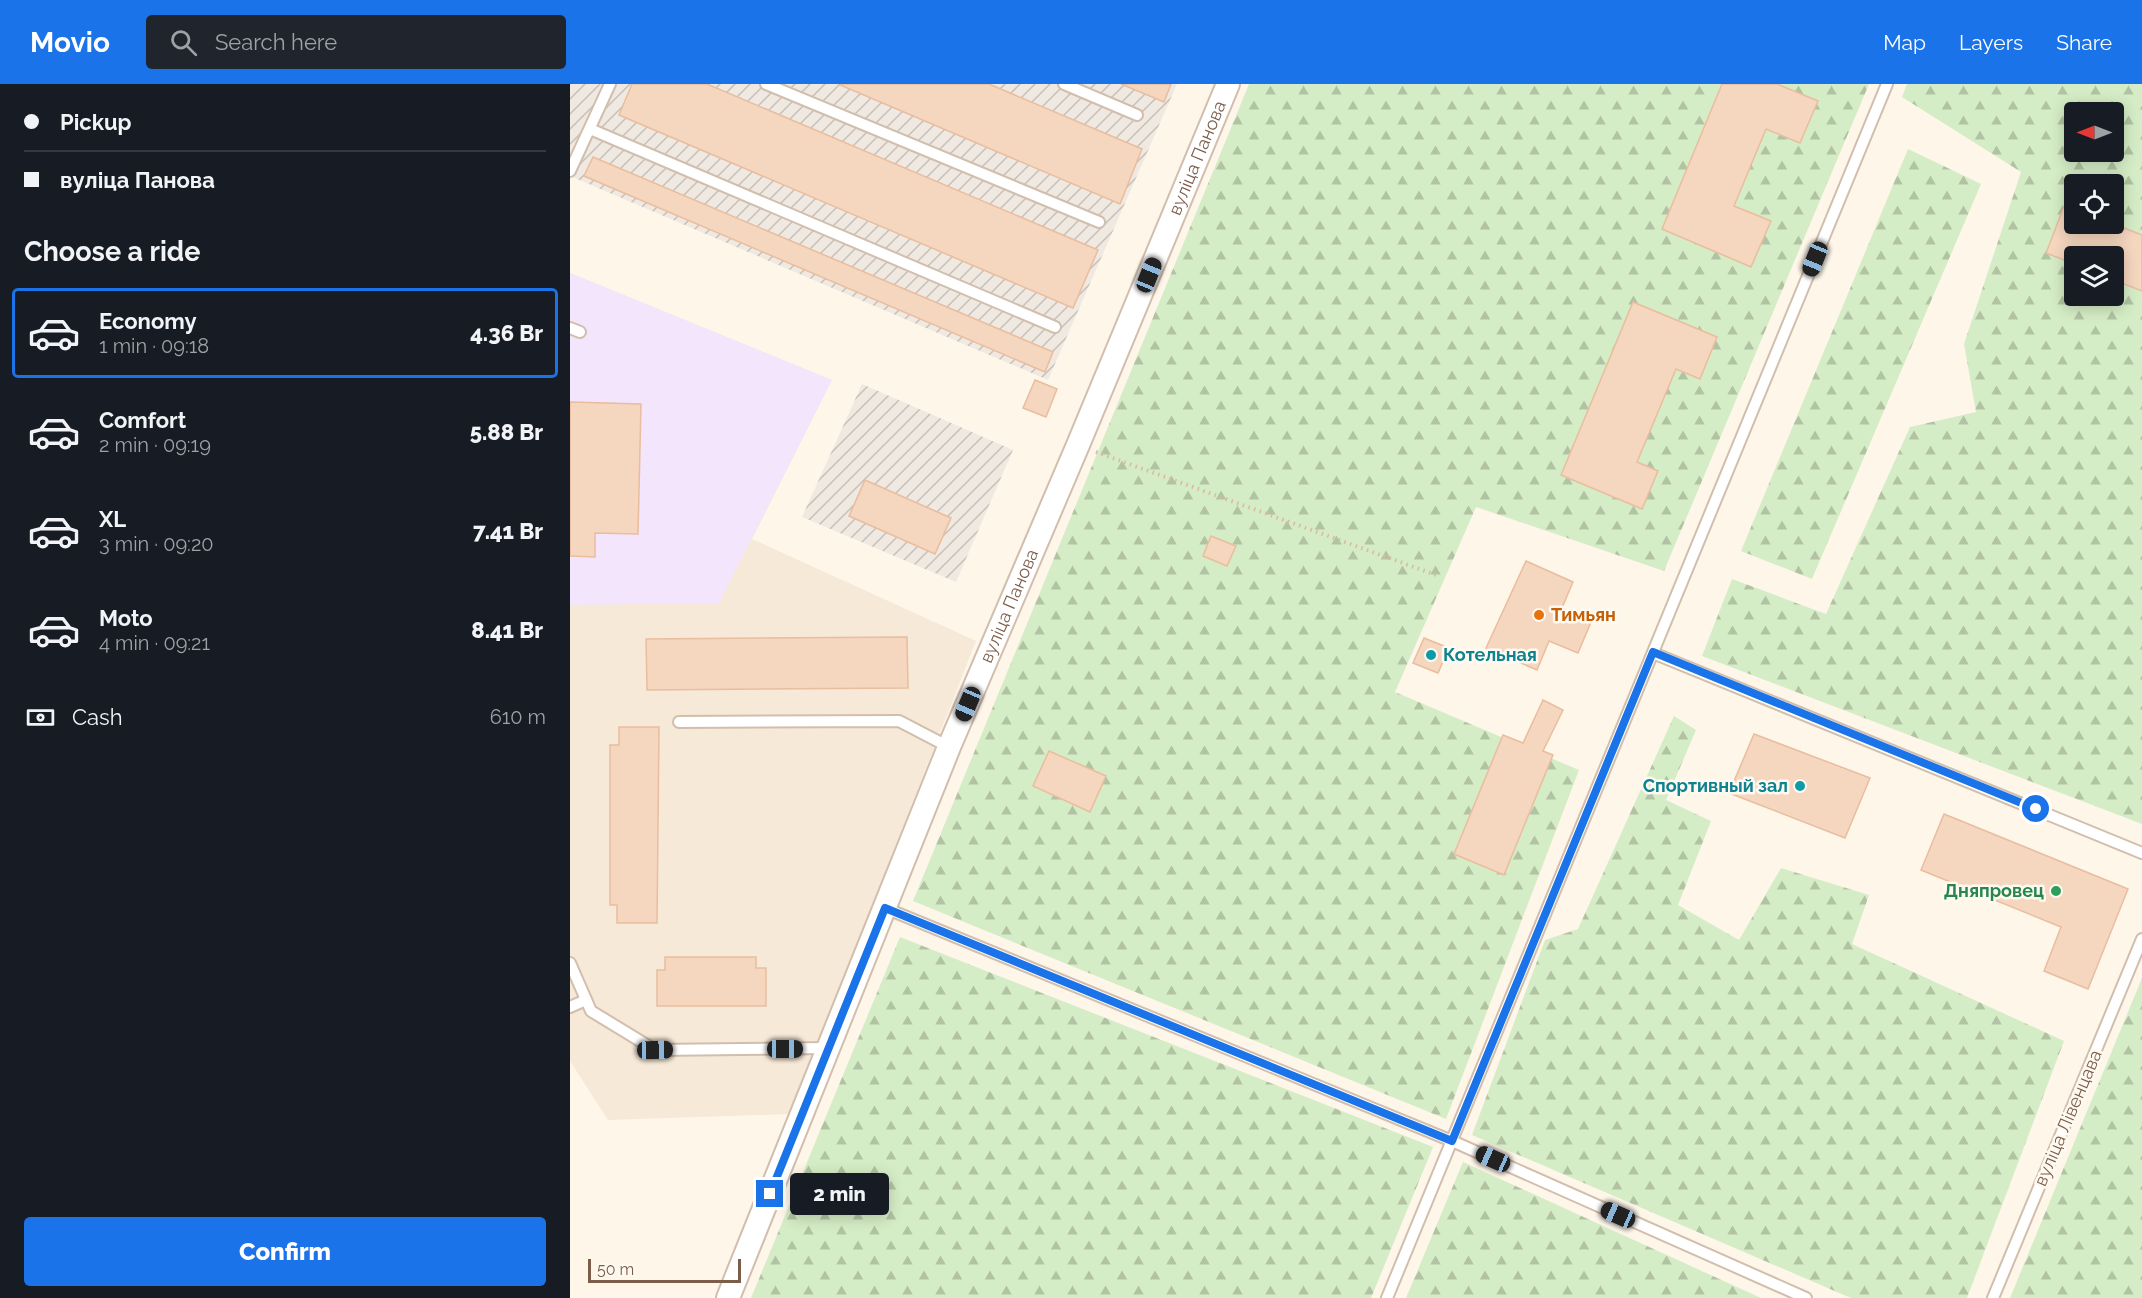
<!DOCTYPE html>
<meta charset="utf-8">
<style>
:root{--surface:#171b24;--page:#20242c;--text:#f1f3f6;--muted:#9ea1a6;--line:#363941;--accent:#1a73e8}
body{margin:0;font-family:Raleway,sans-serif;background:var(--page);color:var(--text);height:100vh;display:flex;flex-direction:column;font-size:22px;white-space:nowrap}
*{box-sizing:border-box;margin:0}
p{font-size:20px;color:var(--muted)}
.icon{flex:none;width:33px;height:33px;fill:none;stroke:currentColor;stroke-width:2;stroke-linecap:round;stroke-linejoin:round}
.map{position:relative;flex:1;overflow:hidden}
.details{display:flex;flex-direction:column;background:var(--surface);width:570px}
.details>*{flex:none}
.guide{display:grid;align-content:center;height:132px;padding:0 24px;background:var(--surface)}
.needle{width:39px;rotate:270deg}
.tools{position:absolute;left:1494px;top:18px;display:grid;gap:12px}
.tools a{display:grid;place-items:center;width:60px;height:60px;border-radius:6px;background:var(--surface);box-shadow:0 3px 15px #0003;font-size:30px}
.scale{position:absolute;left:18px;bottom:15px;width:153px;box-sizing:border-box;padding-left:6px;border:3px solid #7b5d4a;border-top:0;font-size:16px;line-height:21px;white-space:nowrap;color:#7b5d4a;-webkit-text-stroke:4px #fffaf1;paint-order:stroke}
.end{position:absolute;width:27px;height:27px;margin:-14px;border:8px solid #1a73e8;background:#fff;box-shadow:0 0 0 3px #fff}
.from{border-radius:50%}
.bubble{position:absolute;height:42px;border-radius:6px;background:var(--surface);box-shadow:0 3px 15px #0003;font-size:20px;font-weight:800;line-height:42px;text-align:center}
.car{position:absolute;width:18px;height:36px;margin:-18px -9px;border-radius:8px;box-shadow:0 0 4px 2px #0007;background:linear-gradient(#222 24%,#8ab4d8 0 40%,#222 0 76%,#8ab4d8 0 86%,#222 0)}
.guide b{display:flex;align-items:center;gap:21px;height:57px;font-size:22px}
.guide b+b{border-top:2px solid var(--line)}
.guide i{width:15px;height:15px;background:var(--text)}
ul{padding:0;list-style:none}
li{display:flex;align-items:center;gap:18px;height:90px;margin:0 12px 9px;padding:0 12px;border:3px solid transparent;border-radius:6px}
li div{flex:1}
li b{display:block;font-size:22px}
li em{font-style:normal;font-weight:800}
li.selected{border-color:var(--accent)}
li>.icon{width:54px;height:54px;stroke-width:1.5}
h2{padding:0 24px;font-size:27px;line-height:72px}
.pay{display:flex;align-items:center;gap:15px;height:66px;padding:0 24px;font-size:22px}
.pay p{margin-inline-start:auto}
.action{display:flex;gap:12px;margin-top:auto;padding:12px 24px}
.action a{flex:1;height:69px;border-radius:6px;background:var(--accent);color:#fff;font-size:24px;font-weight:800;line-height:69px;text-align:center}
header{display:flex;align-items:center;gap:36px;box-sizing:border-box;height:84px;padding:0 30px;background:var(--accent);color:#fff}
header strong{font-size:28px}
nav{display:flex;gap:33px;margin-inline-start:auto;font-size:21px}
.search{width:420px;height:54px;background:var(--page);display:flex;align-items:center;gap:15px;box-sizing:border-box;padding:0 21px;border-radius:6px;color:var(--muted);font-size:22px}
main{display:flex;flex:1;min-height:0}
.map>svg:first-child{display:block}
.residential{fill:#f6e9d7}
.industrial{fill:url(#industrial-furrows)}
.education{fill:#f3e5fb}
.forest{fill:url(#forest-firs);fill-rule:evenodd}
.building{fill:#f5d6bf;stroke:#e9bd9e;stroke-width:1.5}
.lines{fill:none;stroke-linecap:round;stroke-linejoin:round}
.service-casing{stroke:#d2bead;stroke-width:14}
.minor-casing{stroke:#d2bead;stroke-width:26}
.path{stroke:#dbb9a1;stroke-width:4;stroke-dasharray:1.5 4.5;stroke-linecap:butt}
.service{stroke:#fff;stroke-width:10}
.minor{stroke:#fff;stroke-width:22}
.route{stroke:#1a73e8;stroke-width:8}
.food-dot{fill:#e8710a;stroke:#fffaf1;stroke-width:2}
.culture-dot{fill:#0f9aa8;stroke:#fffaf1;stroke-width:2}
.leisure-dot{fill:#2e9e5b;stroke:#fffaf1;stroke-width:2}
.labels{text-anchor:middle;stroke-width:5;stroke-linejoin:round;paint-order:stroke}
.street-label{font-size:18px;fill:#7b5d4a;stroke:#fffaf1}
.food-label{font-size:18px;font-weight:bold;fill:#c56008;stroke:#fffaf1;text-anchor:start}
.culture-label{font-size:18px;font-weight:bold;fill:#0d838f;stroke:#fffaf1;text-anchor:start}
.leisure-label{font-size:18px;font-weight:bold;fill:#27864d;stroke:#fffaf1;text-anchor:end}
</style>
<header>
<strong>Movio</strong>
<div class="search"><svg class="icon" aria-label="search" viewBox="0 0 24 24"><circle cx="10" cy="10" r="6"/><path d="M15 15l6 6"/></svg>Search here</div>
<nav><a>Map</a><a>Layers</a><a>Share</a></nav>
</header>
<main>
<section class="details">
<div class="guide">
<b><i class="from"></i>Pickup</b>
<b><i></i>вуліца Панова</b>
</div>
<h2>Choose a ride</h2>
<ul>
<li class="selected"><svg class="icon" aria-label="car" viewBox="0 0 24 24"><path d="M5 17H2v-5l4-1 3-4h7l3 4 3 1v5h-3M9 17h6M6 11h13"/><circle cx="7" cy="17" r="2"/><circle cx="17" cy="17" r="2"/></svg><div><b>Economy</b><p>1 min · 09:18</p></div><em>4.36 Br</em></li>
<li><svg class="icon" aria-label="car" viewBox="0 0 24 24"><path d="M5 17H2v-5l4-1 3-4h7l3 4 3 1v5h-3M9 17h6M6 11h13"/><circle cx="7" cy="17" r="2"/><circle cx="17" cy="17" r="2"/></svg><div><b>Comfort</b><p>2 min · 09:19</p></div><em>5.88 Br</em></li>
<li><svg class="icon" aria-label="car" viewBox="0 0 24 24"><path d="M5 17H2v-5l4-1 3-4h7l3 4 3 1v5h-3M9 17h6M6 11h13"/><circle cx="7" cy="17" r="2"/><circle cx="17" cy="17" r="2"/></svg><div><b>XL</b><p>3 min · 09:20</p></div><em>7.41 Br</em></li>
<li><svg class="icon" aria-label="car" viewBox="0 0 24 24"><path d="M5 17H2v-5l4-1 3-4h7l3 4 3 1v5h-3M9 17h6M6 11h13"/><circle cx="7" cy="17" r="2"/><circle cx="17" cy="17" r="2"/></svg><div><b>Moto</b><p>4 min · 09:21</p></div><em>8.41 Br</em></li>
</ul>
<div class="pay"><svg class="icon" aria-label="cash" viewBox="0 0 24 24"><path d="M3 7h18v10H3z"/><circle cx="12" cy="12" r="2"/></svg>Cash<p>610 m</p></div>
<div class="action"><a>Confirm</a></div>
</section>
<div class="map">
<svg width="1572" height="1214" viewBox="0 0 1572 1214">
<defs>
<pattern id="industrial-furrows" width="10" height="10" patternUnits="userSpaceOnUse" patternTransform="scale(1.5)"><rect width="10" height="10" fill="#efe9e2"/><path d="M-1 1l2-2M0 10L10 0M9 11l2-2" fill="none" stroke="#c7c0b9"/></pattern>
<pattern id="forest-firs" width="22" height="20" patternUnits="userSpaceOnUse" patternTransform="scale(1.5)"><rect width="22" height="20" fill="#d5edc6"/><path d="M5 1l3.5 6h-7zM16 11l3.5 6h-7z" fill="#b2c3a3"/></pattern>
</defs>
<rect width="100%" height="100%" fill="#fef6e9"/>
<path class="residential" d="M 0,189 L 262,296 L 182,455 L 406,557 L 220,1030 L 38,1036 L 0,977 Z"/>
<g class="industrial">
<path d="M 0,0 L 607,0 L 478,296 L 0,92 Z"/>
<path d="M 292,300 L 443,366 L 386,498 L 232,433 Z"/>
</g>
<path class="education" d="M 0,189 L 262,296 L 149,519 L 0,521 Z"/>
<g class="forest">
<path d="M 679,0 L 1299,0 L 1094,487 L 906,423 L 825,608 L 1009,686 L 876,1035 L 343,817 Z"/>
<path d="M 1337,0 L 1572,0 L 1572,740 L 1132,572 L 1162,495 L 1256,530 L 1340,343 L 1406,328 L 1394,260 L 1451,88 L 1332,13 ZM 1504,28 L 1544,28 L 1544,68 L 1504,68 ZM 1504,100 L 1544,100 L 1544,140 L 1504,140 ZM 1504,172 L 1544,172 L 1544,212 L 1504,212 Z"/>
<path d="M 1338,65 L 1411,100 L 1242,495 L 1171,467 Z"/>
<path d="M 1104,632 L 1126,646 L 1096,716 L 1141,737 L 1108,821 L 1169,856 L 1211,784 L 1299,811 L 1282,860 L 1494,957 L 1397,1214 L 1281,1214 L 902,1051 L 975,856 L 1008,845 Z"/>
<path d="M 330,853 L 863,1063 L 801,1214 L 181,1214 Z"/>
<path d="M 1572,894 L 1572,1214 L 1440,1214 Z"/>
<path d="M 893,1078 L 1191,1214 L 836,1214 Z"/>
</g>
<g class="building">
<path d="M 62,0 L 137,0 L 528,166 L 503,224 L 49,31 Z"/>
<path d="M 268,0 L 419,0 L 572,65 L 550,120 Z"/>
<path d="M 551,0 L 601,0 L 594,18 Z"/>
<path d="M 1152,0 L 1207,0 L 1248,17 L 1230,59 L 1196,45 L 1164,122 L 1201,137 L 1181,183 L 1092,145 Z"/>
<path d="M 23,73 L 483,268 L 475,288 L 14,92 Z"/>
<path d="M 1503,99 L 1504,140 L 1544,140 L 1572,151 L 1572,207 L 1544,196 L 1544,172 L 1504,172 L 1504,180 L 1476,169 Z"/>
<path d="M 1063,218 L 1147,253 L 1130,295 L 1106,285 L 1067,378 L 1088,387 L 1072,425 L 991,391 Z"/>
<path d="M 465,296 L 487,305 L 476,333 L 453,324 Z"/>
<path d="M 0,318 L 71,320 L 68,450 L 25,449 L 25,473 L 0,472 Z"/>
<path d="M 295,396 L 381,434 L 365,470 L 279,432 Z"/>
<path d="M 641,452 L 666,462 L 657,482 L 633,472 Z"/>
<path d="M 956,477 L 1003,498 L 992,524 L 1021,538 L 1008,569 L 979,557 L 967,586 L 916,564 Z"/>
<path d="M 337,553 L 338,604 L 77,606 L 76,555 Z"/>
<path d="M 854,554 L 879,564 L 868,589 L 843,579 Z"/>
<path d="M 973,616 L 993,626 L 973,667 L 983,671 L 934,791 L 884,770 L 933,651 L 953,659 Z"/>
<path d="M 49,643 L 89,643 L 87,839 L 47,839 L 47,821 L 40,821 L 40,661 L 49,661 Z"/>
<path d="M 1184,650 L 1300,694 L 1275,754 L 1159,709 Z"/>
<path d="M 479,667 L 536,692 L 520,728 L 463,702 Z"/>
<path d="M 1374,730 L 1558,805 L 1518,905 L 1474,887 L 1491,843 L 1351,786 Z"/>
<path d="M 95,873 L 186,873 L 186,884 L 196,884 L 196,922 L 87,922 L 87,886 L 95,886 Z"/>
</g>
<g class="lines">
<g class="service-casing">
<g id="service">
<path d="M 196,0 L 529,138"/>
<path d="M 494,0 L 567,31"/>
<path d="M 20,45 L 485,243"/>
<path d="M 0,87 L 40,0"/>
<path d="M 0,244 L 10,248"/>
<path d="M 1083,569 L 1572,769"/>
<path d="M 109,638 L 329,637 L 379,663"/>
<path d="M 315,824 L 882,1057 L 1236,1214"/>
<path d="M 0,879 L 21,927 L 85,966 L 259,964"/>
<path d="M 0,923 L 16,916"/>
<path d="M 817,1214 L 1317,0"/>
<path d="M 1423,1214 L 1572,855"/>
</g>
</g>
<g class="minor-casing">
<g id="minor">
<path id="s1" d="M 158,1214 L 379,663 L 508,361 L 658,0"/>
</g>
</g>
<path class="path" d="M 526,368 L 866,491"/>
<use href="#service" class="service"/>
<use href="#minor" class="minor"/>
</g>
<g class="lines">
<path class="route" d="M 200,1110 L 315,824 L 882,1057 L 1083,568 L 1466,725"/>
</g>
<circle class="food-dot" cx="969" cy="531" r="6"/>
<g class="culture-dot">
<circle cx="861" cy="571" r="6"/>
<circle cx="1230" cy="702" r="6"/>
</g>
<circle class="leisure-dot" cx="1486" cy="807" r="6"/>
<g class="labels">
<g class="street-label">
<text dy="6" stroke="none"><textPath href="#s1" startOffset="1233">вуліца Панова</textPath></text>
<text dy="6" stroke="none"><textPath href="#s1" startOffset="747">вуліца Панова</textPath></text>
<text transform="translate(1498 1034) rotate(-67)" y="6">вуліца Лівенцава</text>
</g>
<g class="food-label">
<text x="981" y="537">Тимьян</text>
</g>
<g class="culture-label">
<text x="873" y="577">Котельная</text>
<text x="1218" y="708" text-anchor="end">Спортивный зал</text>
</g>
<g class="leisure-label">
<text x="1474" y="813">Дняпровец</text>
</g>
</g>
</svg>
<div class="tools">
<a><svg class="needle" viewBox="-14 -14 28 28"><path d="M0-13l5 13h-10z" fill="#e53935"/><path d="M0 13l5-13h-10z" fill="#9ea1a6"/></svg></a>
<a><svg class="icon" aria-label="locate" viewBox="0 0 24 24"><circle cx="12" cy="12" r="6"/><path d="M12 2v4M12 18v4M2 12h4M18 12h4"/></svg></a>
<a><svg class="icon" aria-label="layers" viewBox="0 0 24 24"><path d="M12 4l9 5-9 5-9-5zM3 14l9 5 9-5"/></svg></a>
</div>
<div class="scale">50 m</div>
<i class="end from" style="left:1466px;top:725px"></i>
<i class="end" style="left:200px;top:1110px"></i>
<div class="bubble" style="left:220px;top:1089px;width:99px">2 min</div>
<i class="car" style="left:1245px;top:175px;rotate:202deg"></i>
<i class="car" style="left:579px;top:191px;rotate:22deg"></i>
<i class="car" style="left:398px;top:620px;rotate:203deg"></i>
<i class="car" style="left:215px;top:965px;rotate:90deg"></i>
<i class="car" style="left:85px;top:966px;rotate:89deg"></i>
<i class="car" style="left:923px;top:1075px;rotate:294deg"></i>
<i class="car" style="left:1048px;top:1131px;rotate:294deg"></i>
</div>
</main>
